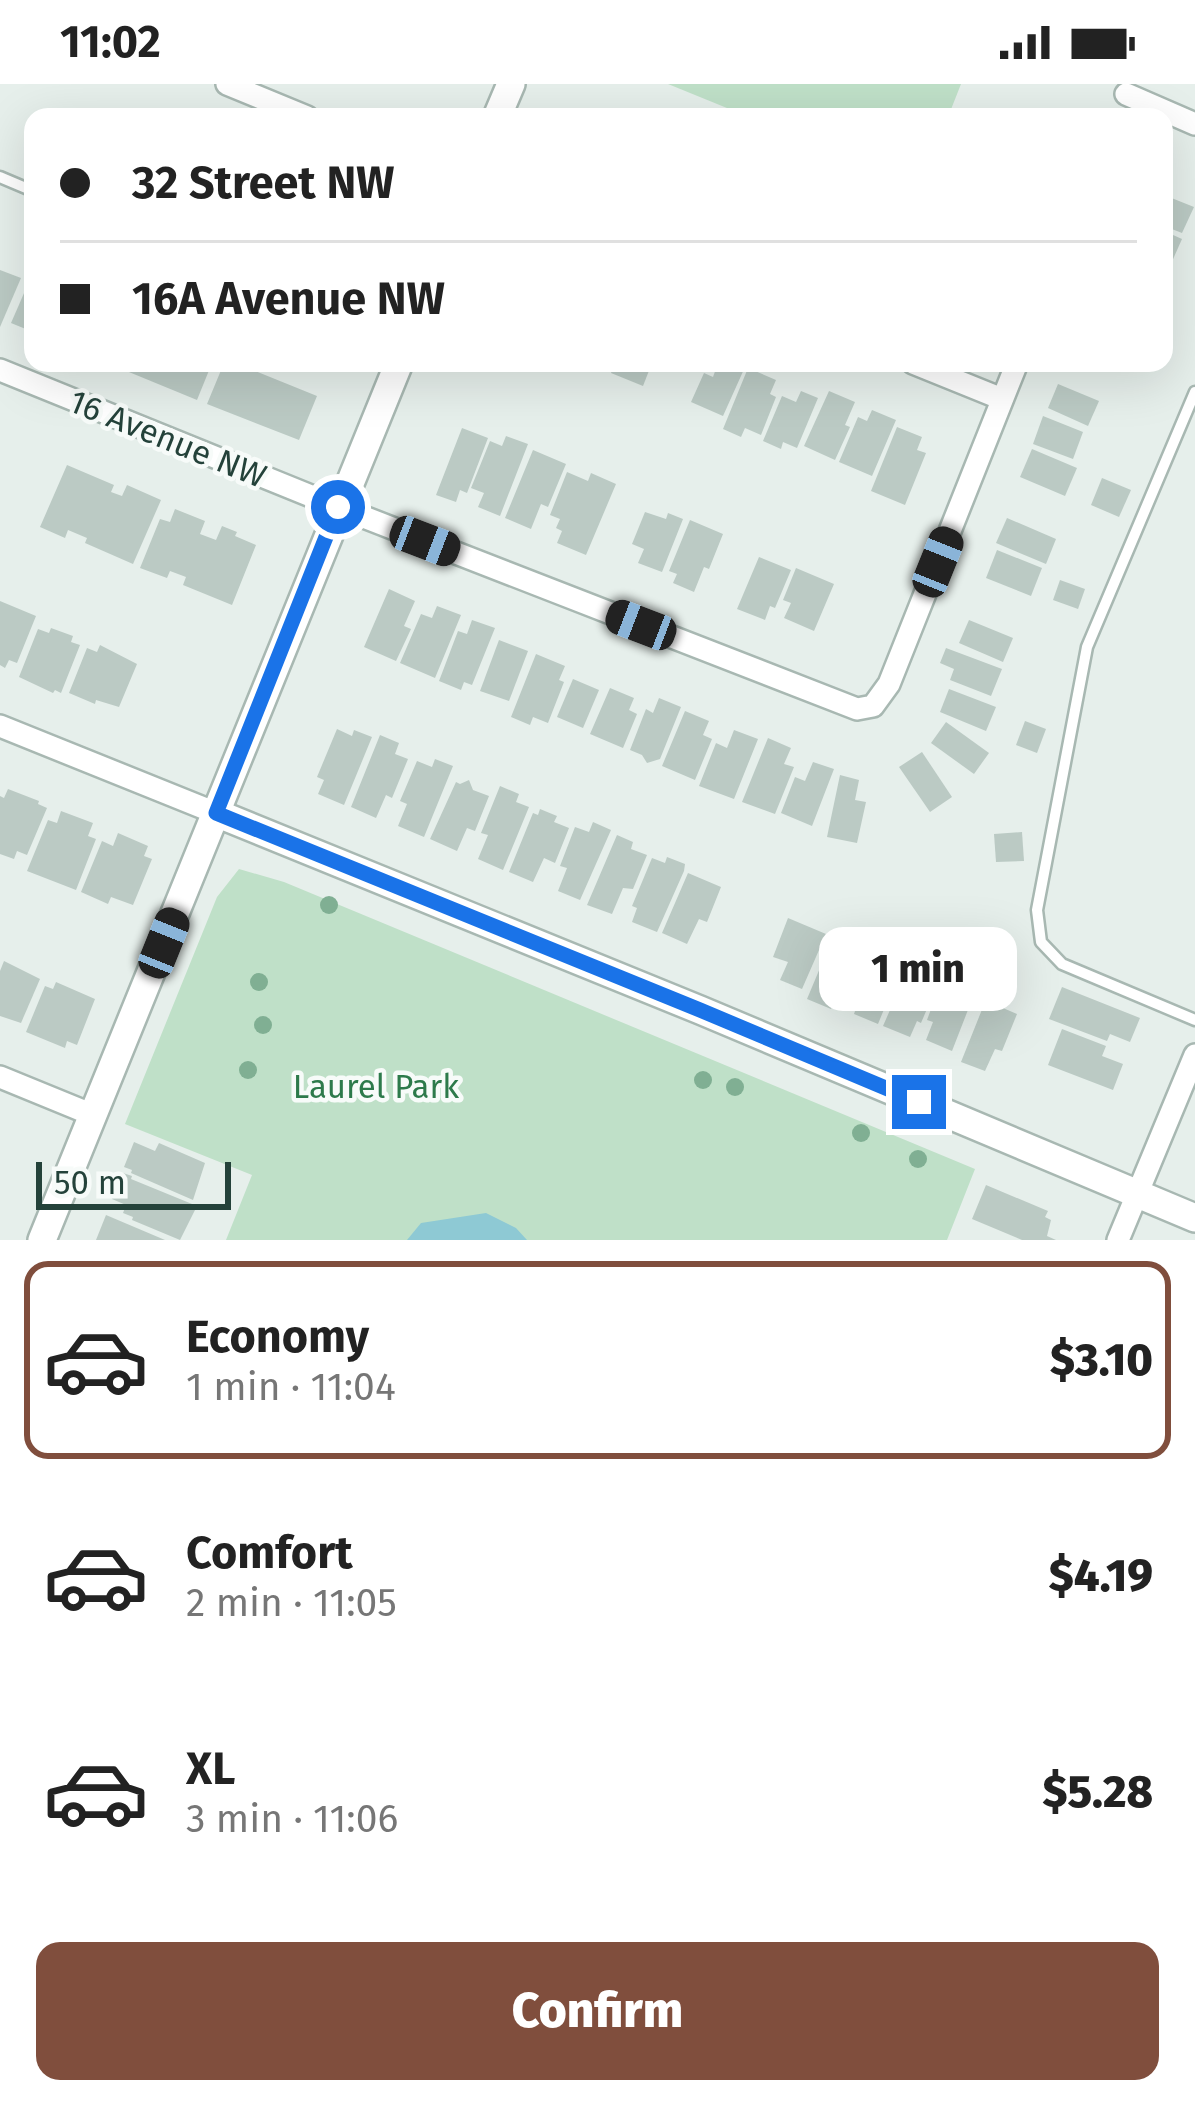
<!DOCTYPE html>
<meta charset="utf-8">
<style>
:root{--surface:#fff;--page:#f2f2f2;--text:#222;--muted:#767676;--line:#e0e0e0;--accent:#804e3d}
body{margin:0;font-family:"Fira Sans",sans-serif;background:var(--page);color:var(--text);height:100vh;display:flex;flex-direction:column;font-size:45px;white-space:nowrap}
*{box-sizing:border-box;margin:0}
p{font-size:39px;color:var(--muted)}
.icon{flex:none;width:66px;height:66px;fill:none;stroke:currentColor;stroke-width:2;stroke-linecap:round;stroke-linejoin:round}
.map{position:relative;height:1156px;overflow:hidden}
.details{display:flex;flex-direction:column;background:var(--surface);flex:1}
.details>*{flex:none}
.banner{position:absolute;left:24px;top:24px;width:1149px;height:264px;border-radius:24px;box-shadow:0 12px 48px #0002;display:grid;align-content:center;height:264px;padding:0 36px;background:var(--surface)}
.scale{position:absolute;left:36px;bottom:30px;width:195px;box-sizing:border-box;padding-left:12px;border:6px solid #24423a;border-top:0;font-size:33px;line-height:42px;white-space:nowrap;color:#24423a;-webkit-text-stroke:9px #f7fbf9;paint-order:stroke}
.end{position:absolute;width:54px;height:54px;margin:-27px;border:15px solid #1a73e8;background:#fff;box-shadow:0 0 0 6px #fff}
.from{border-radius:50%}
.bubble{position:absolute;height:84px;border-radius:24px;background:var(--surface);box-shadow:0 12px 48px #0002;font-size:39px;font-weight:800;line-height:84px;text-align:center}
.car{position:absolute;width:36px;height:72px;margin:-36px -18px;border-radius:15px;box-shadow:0 0 9px 3px #0007;background:linear-gradient(#222 24%,#8ab4d8 0 40%,#222 0 76%,#8ab4d8 0 86%,#222 0)}
.banner b{display:flex;align-items:center;gap:42px;height:114px;font-size:45px}
.banner b+b{border-top:3px solid var(--line)}
.banner i{width:30px;height:30px;background:var(--text)}
ul{padding:21px 0 0;list-style:none}
li{display:flex;align-items:center;gap:36px;height:198px;margin:0 24px 18px;padding:0 12px;border:6px solid transparent;border-radius:24px}
li div{flex:1}
li b{display:block;font-size:45px}
li em{font-style:normal;font-weight:800}
li.current{border-color:var(--accent)}
li>.icon{width:108px;height:108px;stroke-width:1.5}
.button{display:flex;gap:24px;margin-top:auto;padding:24px 36px}
.button a{flex:1;height:138px;border-radius:24px;background:var(--accent);color:#fff;font-size:48px;font-weight:800;line-height:138px;text-align:center}
.status{display:flex;justify-content:space-between;align-items:center;height:84px;padding:0 60px;background:var(--surface);direction:ltr}
.status svg{height:33px;fill:currentColor}
.map>svg:first-child{display:block}
.green{fill:#bfe0c8}
.water{fill:#8ec9d4}
.building{fill:#bbcac4}
.lines{fill:none;stroke-linecap:round;stroke-linejoin:round}
.service-casing{stroke:#a8b8b2;stroke-width:15}
.minor-casing{stroke:#a8b8b2;stroke-width:26}
.tertiary-casing{stroke:#a8b8b2;stroke-width:32}
.service{stroke:#fff;stroke-width:10}
.minor{stroke:#fff;stroke-width:21}
.tertiary{stroke:#fff;stroke-width:27}
.tree{fill:#80af93}
.route{stroke:#1a73e8;stroke-width:15}
.labels{text-anchor:middle;stroke-width:9;stroke-linejoin:round;paint-order:stroke}
.street-label{font-size:33px;fill:#24423a;stroke:#f7fbf9}
.park-label{font-size:33px;fill:#2d7a4b;stroke:#f7fbf9}
</style>
<div class="status"><b>11:02</b><svg viewBox="0 0 49 12"><path d="M0 12V9h3v3zM5 12V6h3v6zM10 12V3h3v9zM15 12V0h3v12zM26 1h20v11H26zM47 4h2v5h-2z"/></svg></div>
<div class="map">
<svg width="1195" height="1156" viewBox="0 0 1195 1156">
<rect width="100%" height="100%" fill="#e6efeb"/>
<g class="green">
<path d="M 668,0 L 961,0 L 948,33 L 749,33 Z"/>
<path d="M 239,785 L 284,798 L 975,1085 L 947,1156 L 226,1156 L 252,1091 L 125,1040 L 217,813 Z"/>
</g>
<path class="water" d="M 486,1129 L 516,1144 L 527,1156 L 407,1156 L 421,1139 Z"/>
<g class="building">
<path d="M 1164,111 L 1194,123 L 1182,149 L 1164,142 Z"/>
<path d="M 1164,147 L 1182,155 L 1170,182 L 1164,179 Z"/>
<path d="M 0,186 L 21,194 L 0,243 Z"/>
<path d="M 28,200 L 33,202 L 33,248 L 11,239 Z"/>
<path d="M 107,279 L 212,279 L 197,316 Z"/>
<path d="M 224,279 L 247,286 L 248,284 L 317,312 L 299,356 L 207,320 Z"/>
<path d="M 615,279 L 652,279 L 643,302 L 611,289 Z"/>
<path d="M 718,279 L 736,279 L 745,283 L 723,332 L 691,318 L 704,289 L 713,293 Z"/>
<path d="M 748,284 L 776,296 L 770,310 L 776,313 L 761,351 L 745,344 L 741,353 L 723,345 Z"/>
<path d="M 1058,300 L 1099,317 L 1088,342 L 1048,324 Z"/>
<path d="M 801,307 L 818,314 L 797,364 L 783,358 L 781,365 L 763,357 L 782,312 L 796,318 Z"/>
<path d="M 829,307 L 855,318 L 845,341 L 850,343 L 835,376 L 804,362 Z"/>
<path d="M 872,326 L 896,336 L 872,392 L 839,378 L 858,333 L 867,337 Z"/>
<path d="M 1043,332 L 1083,348 L 1073,375 L 1033,360 Z"/>
<path d="M 897,343 L 922,353 L 917,366 L 926,369 L 905,421 L 871,407 Z"/>
<path d="M 462,344 L 488,354 L 467,409 L 460,406 L 456,418 L 436,411 Z"/>
<path d="M 506,352 L 528,360 L 500,432 L 478,423 L 484,409 L 471,404 L 490,357 L 502,362 Z"/>
<path d="M 1032,365 L 1077,384 L 1065,412 L 1020,393 Z"/>
<path d="M 533,366 L 566,380 L 548,423 L 541,420 L 531,445 L 505,434 Z"/>
<path d="M 67,381 L 114,401 L 111,408 L 122,412 L 127,401 L 161,416 L 133,480 L 85,459 L 87,454 L 68,446 L 65,454 L 40,443 Z"/>
<path d="M 567,388 L 588,397 L 591,389 L 616,400 L 586,471 L 557,459 L 562,447 L 556,444 L 560,435 L 550,431 Z"/>
<path d="M 1102,394 L 1131,406 L 1119,433 L 1091,421 Z"/>
<path d="M 175,425 L 205,437 L 200,450 L 216,456 L 222,442 L 237,448 L 235,452 L 256,461 L 232,521 L 183,501 L 186,493 L 170,487 L 167,494 L 140,484 L 160,435 L 170,438 Z"/>
<path d="M 645,428 L 666,435 L 668,429 L 683,435 L 662,488 L 638,479 L 644,465 L 632,460 Z"/>
<path d="M 1007,434 L 1056,455 L 1046,480 L 996,459 Z"/>
<path d="M 690,436 L 723,450 L 709,485 L 704,483 L 694,508 L 673,499 L 677,490 L 669,487 Z"/>
<path d="M 997,466 L 1042,484 L 1031,512 L 986,494 Z"/>
<path d="M 759,473 L 791,486 L 775,524 L 770,522 L 765,536 L 737,525 Z"/>
<path d="M 796,484 L 834,500 L 814,547 L 784,534 L 791,519 L 783,516 Z"/>
<path d="M 1060,496 L 1085,505 L 1078,525 L 1053,516 Z"/>
<path d="M 389,505 L 415,517 L 404,542 L 411,545 L 396,577 L 364,563 Z"/>
<path d="M 0,517 L 36,532 L 17,579 L 9,576 L 5,584 L 0,581 Z"/>
<path d="M 437,522 L 461,531 L 435,594 L 400,579 L 421,530 L 432,534 Z"/>
<path d="M 472,536 L 495,544 L 472,601 L 464,598 L 461,606 L 439,597 L 458,547 L 467,550 Z"/>
<path d="M 969,536 L 1013,554 L 1003,578 L 959,559 Z"/>
<path d="M 51,544 L 73,552 L 71,558 L 80,561 L 61,609 L 55,606 L 53,609 L 19,593 L 38,545 L 49,549 Z"/>
<path d="M 499,556 L 528,567 L 509,617 L 480,607 Z"/>
<path d="M 100,561 L 137,580 L 119,623 L 96,616 L 95,620 L 69,609 L 87,564 L 97,568 Z"/>
<path d="M 946,564 L 1002,585 L 991,612 L 950,596 L 954,585 L 940,579 Z"/>
<path d="M 536,570 L 565,582 L 559,596 L 564,598 L 548,639 L 533,633 L 530,641 L 511,633 Z"/>
<path d="M 573,595 L 599,606 L 583,644 L 557,633 Z"/>
<path d="M 610,604 L 634,614 L 629,626 L 637,630 L 623,664 L 590,650 Z"/>
<path d="M 949,605 L 996,623 L 986,647 L 940,628 Z"/>
<path d="M 659,614 L 681,623 L 660,675 L 647,679 L 642,671 L 630,666 L 646,625 L 653,629 Z"/>
<path d="M 685,627 L 709,637 L 703,651 L 712,655 L 695,696 L 662,682 Z"/>
<path d="M 1025,637 L 1046,645 L 1037,669 L 1016,661 Z"/>
<path d="M 946,638 L 989,669 L 974,690 L 931,659 Z"/>
<path d="M 337,645 L 352,652 L 354,646 L 372,653 L 344,721 L 318,710 L 324,696 L 317,693 Z"/>
<path d="M 734,646 L 758,655 L 734,715 L 699,702 L 716,659 L 727,664 Z"/>
<path d="M 380,651 L 399,659 L 395,670 L 408,675 L 392,714 L 386,711 L 376,734 L 351,723 Z"/>
<path d="M 768,654 L 791,664 L 784,680 L 794,683 L 775,730 L 742,718 Z"/>
<path d="M 922,668 L 952,713 L 930,728 L 899,683 Z"/>
<path d="M 435,675 L 453,682 L 424,753 L 398,742 L 407,720 L 400,717 L 417,677 L 432,683 Z"/>
<path d="M 813,678 L 834,685 L 812,742 L 781,729 L 795,693 L 805,697 Z"/>
<path d="M 840,691 L 859,696 L 855,716 L 866,718 L 857,759 L 827,753 Z"/>
<path d="M 469,696 L 473,706 L 489,712 L 475,747 L 467,744 L 457,767 L 430,755 L 456,698 L 460,700 Z"/>
<path d="M 500,702 L 519,710 L 516,718 L 529,723 L 503,786 L 478,775 L 488,751 L 481,749 Z"/>
<path d="M 8,705 L 39,717 L 38,720 L 47,724 L 27,771 L 17,767 L 14,775 L 0,770 L 0,712 L 4,714 Z"/>
<path d="M 540,725 L 557,732 L 554,738 L 569,744 L 555,779 L 544,774 L 533,798 L 509,788 L 533,729 L 538,731 Z"/>
<path d="M 61,727 L 93,739 L 88,752 L 96,755 L 76,806 L 27,787 L 48,736 L 57,739 Z"/>
<path d="M 593,738 L 611,746 L 580,816 L 558,807 L 567,784 L 560,782 L 575,743 L 589,748 Z"/>
<path d="M 1022,748 L 1024,777 L 996,778 L 994,750 Z"/>
<path d="M 118,749 L 148,762 L 144,772 L 152,775 L 133,821 L 111,813 L 108,820 L 81,808 L 102,757 L 113,762 Z"/>
<path d="M 617,751 L 633,758 L 631,765 L 647,771 L 633,805 L 623,804 L 612,830 L 587,821 Z"/>
<path d="M 667,773 L 685,780 L 684,787 L 657,848 L 632,838 L 637,824 L 632,822 L 652,774 L 665,779 Z"/>
<path d="M 688,789 L 721,803 L 707,838 L 699,835 L 687,860 L 662,849 Z"/>
<path d="M 788,834 L 826,850 L 802,905 L 780,896 L 788,878 L 773,873 Z"/>
<path d="M 846,848 L 851,859 L 865,865 L 850,900 L 842,897 L 831,925 L 807,915 L 833,853 Z"/>
<path d="M 870,865 L 886,871 L 887,867 L 905,874 L 878,940 L 854,930 L 862,906 L 855,903 Z"/>
<path d="M 912,876 L 930,884 L 926,894 L 938,899 L 921,939 L 917,937 L 910,953 L 883,942 Z"/>
<path d="M 4,877 L 40,895 L 21,939 L 0,932 L 0,887 Z"/>
<path d="M 945,887 L 958,893 L 961,887 L 980,895 L 952,967 L 926,956 L 933,938 L 927,936 Z"/>
<path d="M 56,898 L 95,915 L 77,961 L 67,957 L 65,964 L 26,948 L 45,902 L 53,905 Z"/>
<path d="M 1062,903 L 1140,934 L 1130,958 L 1110,950 L 1107,957 L 1049,935 Z"/>
<path d="M 987,913 L 1005,920 L 1003,924 L 1017,930 L 1002,967 L 995,965 L 985,987 L 961,978 Z"/>
<path d="M 1062,945 L 1106,962 L 1102,972 L 1123,980 L 1113,1006 L 1048,981 Z"/>
<path d="M 134,1058 L 155,1067 L 159,1059 L 205,1079 L 193,1116 L 131,1089 L 132,1086 L 124,1083 Z"/>
<path d="M 123,1089 L 132,1092 L 131,1095 L 197,1122 L 180,1156 L 132,1136 L 133,1133 L 123,1129 L 126,1121 L 112,1115 Z"/>
<path d="M 986,1101 L 1048,1127 L 1045,1133 L 1051,1136 L 1047,1152 L 1056,1156 L 1022,1156 L 972,1135 Z"/>
<path d="M 106,1131 L 165,1156 L 96,1156 Z"/>
</g>
<g class="lines">
<g class="service-casing">
<g id="service">
<path d="M 0,93 L 33,107"/>
<path d="M 1195,308 L 1087,563 L 1037,826 L 1041,858 L 1062,880 L 1195,936"/>
</g>
</g>
<g class="minor-casing">
<g id="minor">
<path d="M 227,0 L 307,33"/>
<path d="M 1126,10 L 1195,40"/>
<path d="M 913,279 L 1002,315"/>
<path d="M 0,286 L 338,423 L 857,625 L 873,622 L 889,600 L 1017,279"/>
<path d="M 0,642 L 216,729"/>
<path d="M 0,993 L 93,1031"/>
<path d="M 1118,1156 L 1195,971"/>
</g>
</g>
<g class="tertiary-casing">
<g id="tertiary">
<path d="M 497,33 L 511,0"/>
<path d="M 216,729 L 700,926 L 1195,1134"/>
<path d="M 42,1156 L 399,279"/>
</g>
</g>
<use href="#service" class="service"/>
<use href="#minor" class="minor"/>
<use href="#tertiary" class="tertiary"/>
</g>
<g class="tree">
<circle cx="329" cy="821" r="9"/>
<circle cx="259" cy="898" r="9"/>
<circle cx="263" cy="941" r="9"/>
<circle cx="248" cy="986" r="9"/>
<circle cx="703" cy="996" r="9"/>
<circle cx="735" cy="1003" r="9"/>
<circle cx="861" cy="1049" r="9"/>
<circle cx="918" cy="1075" r="9"/>
</g>
<g class="lines">
<path class="route" d="M 338,423 L 216,729 L 700,926 L 919,1018"/>
</g>
<g class="labels">
<g class="street-label">
<text transform="translate(168 354) rotate(22)" y="12">16 Avenue NW</text>
</g>
<g class="park-label">
<text x="376" y="1014">Laurel Park</text>
</g>
</g>
</svg>
<div class="scale">50 m</div>
<i class="end from" style="left:338px;top:423px"></i>
<i class="end" style="left:919px;top:1018px"></i>
<div class="bubble" style="left:819px;top:843px;width:198px">1 min</div>
<i class="car" style="left:425px;top:457px;rotate:111deg"></i>
<i class="car" style="left:938px;top:478px;rotate:22deg"></i>
<i class="car" style="left:641px;top:541px;rotate:291deg"></i>
<i class="car" style="left:164px;top:859px;rotate:22deg"></i>
<div class="banner">
<b><i class="from"></i>32 Street NW</b>
<b><i></i>16A Avenue NW</b>
</div>
</div>
<section class="details">
<ul>
<li class="current"><svg class="icon" aria-label="car" viewBox="0 0 24 24"><path d="M5 17H2v-5l4-1 3-4h7l3 4 3 1v5h-3M9 17h6M6 11h13"/><circle cx="7" cy="17" r="2"/><circle cx="17" cy="17" r="2"/></svg><div><b>Economy</b><p>1 min · 11:04</p></div><em>$3.10</em></li>
<li><svg class="icon" aria-label="car" viewBox="0 0 24 24"><path d="M5 17H2v-5l4-1 3-4h7l3 4 3 1v5h-3M9 17h6M6 11h13"/><circle cx="7" cy="17" r="2"/><circle cx="17" cy="17" r="2"/></svg><div><b>Comfort</b><p>2 min · 11:05</p></div><em>$4.19</em></li>
<li><svg class="icon" aria-label="car" viewBox="0 0 24 24"><path d="M5 17H2v-5l4-1 3-4h7l3 4 3 1v5h-3M9 17h6M6 11h13"/><circle cx="7" cy="17" r="2"/><circle cx="17" cy="17" r="2"/></svg><div><b>XL</b><p>3 min · 11:06</p></div><em>$5.28</em></li>
</ul>
<div class="button"><a>Confirm</a></div>
</section>
